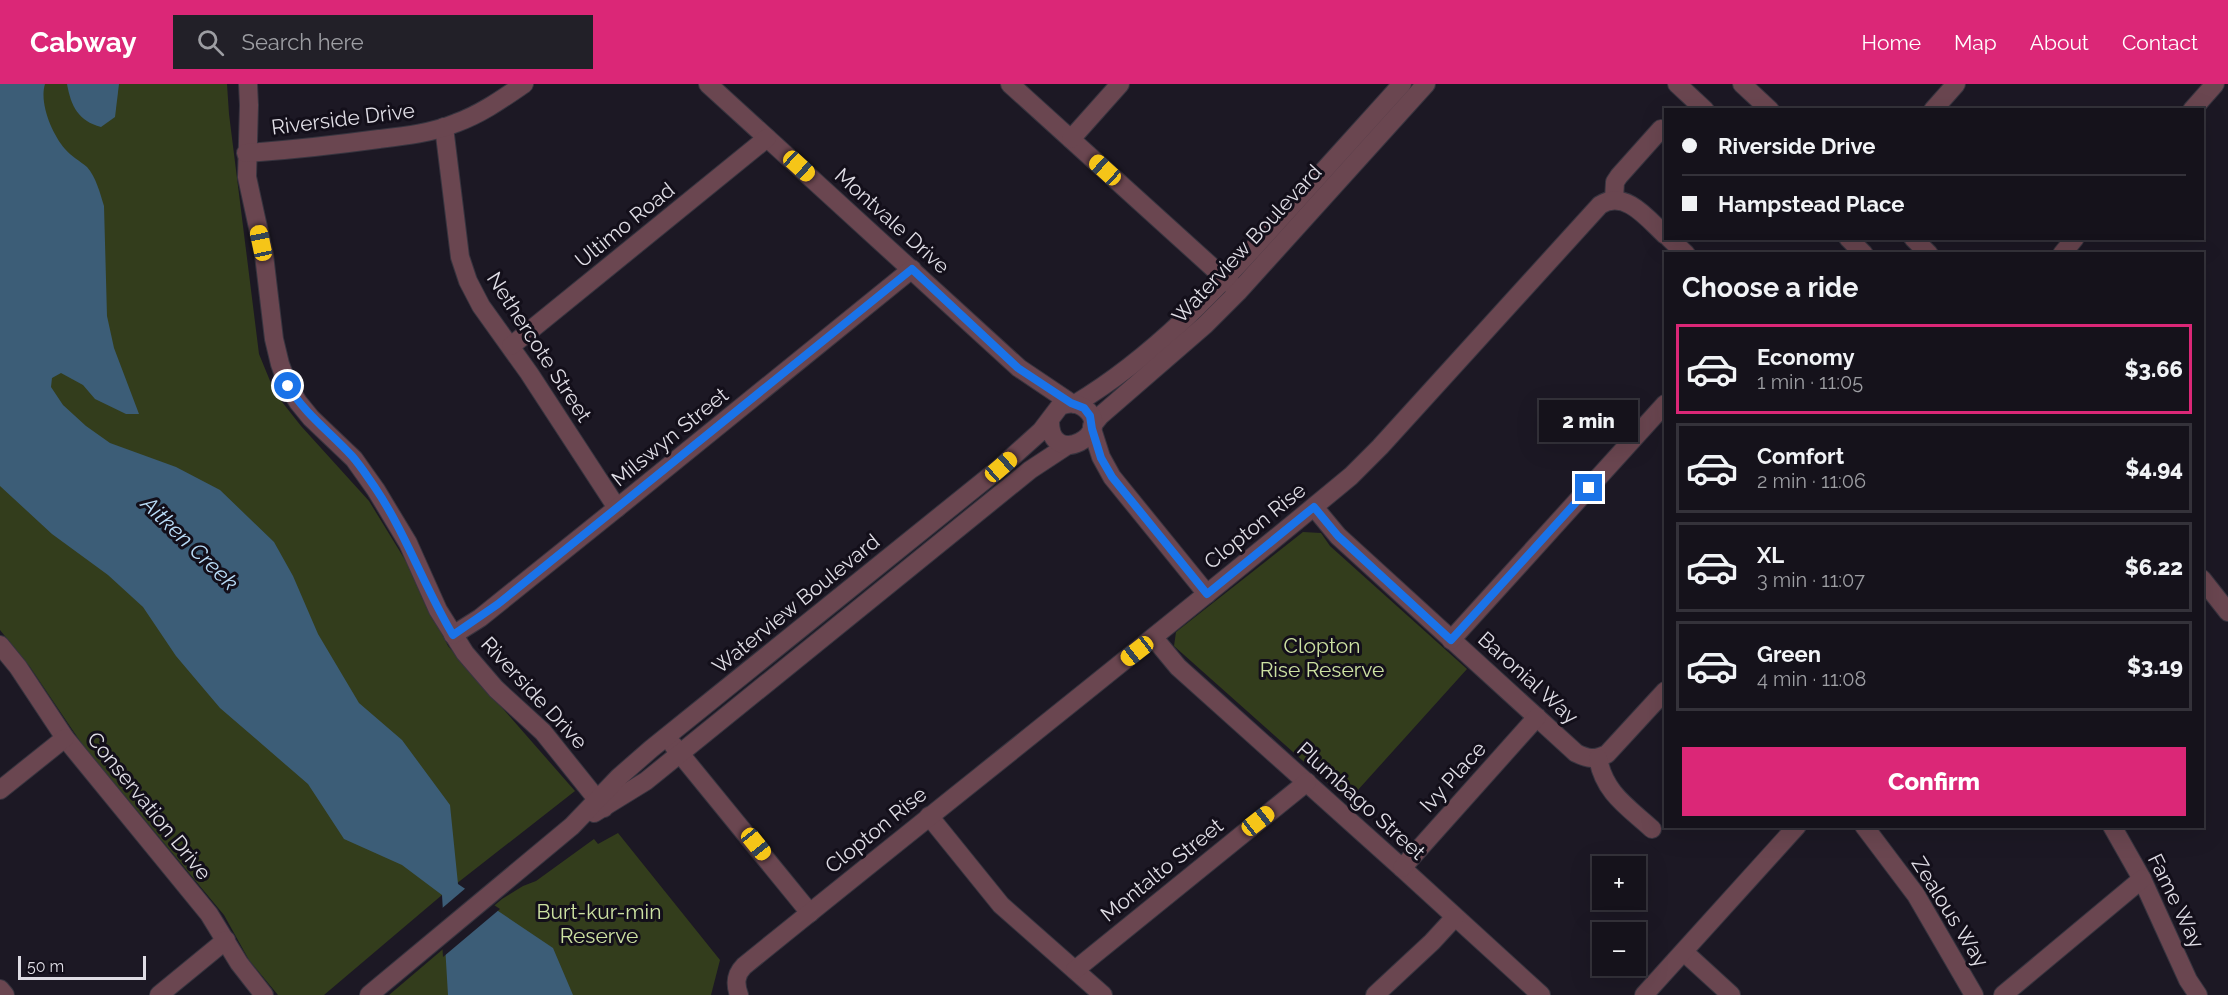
<!DOCTYPE html>
<meta charset="utf-8">
<style>
:root{--surface:#15121b;--page:#222028;--text:#f1f3f6;--muted:#9d9ea3;--line:#34323a;--accent:#db2777}
body{margin:0;font-family:Raleway,sans-serif;background:var(--page);color:var(--text);height:100vh;display:flex;flex-direction:column;font-size:22px;white-space:nowrap}
*{box-sizing:border-box;margin:0}
p{font-size:20px;color:var(--muted)}
.icon{flex:none;width:33px;height:33px;fill:none;stroke:currentColor;stroke-width:2;stroke-linecap:round;stroke-linejoin:round}
.map{position:relative;flex:1;overflow:hidden}
.sheet{position:absolute;left:1664px;top:168px;width:540px;height:576px;display:flex;flex-direction:column;background:var(--surface);border-radius:0px;box-shadow:0 6px 24px #0002,0 0 0 2px var(--line)}
.sheet>*{flex:none}
.top-card{position:absolute;left:1664px;top:24px;width:540px;height:132px;border-radius:0px;box-shadow:0 6px 24px #0002,0 0 0 2px var(--line);display:grid;align-content:center;height:132px;padding:0 18px;background:var(--surface)}
.tools{position:absolute;left:1592px;top:772px;display:grid;gap:12px}
.tools a{display:grid;place-items:center;width:54px;height:54px;border-radius:0px;background:var(--surface);box-shadow:0 6px 24px #0002,0 0 0 2px var(--line);font-size:30px}
.scale{position:absolute;left:18px;bottom:15px;width:128px;box-sizing:border-box;padding-left:6px;border:3px solid #dfdde5;border-top:0;font-size:16px;line-height:21px;white-space:nowrap;color:#dfdde5;-webkit-text-stroke:4px #130f1a;paint-order:stroke}
.end{position:absolute;width:27px;height:27px;margin:-14px;border:8px solid #1a73e8;background:#fff;box-shadow:0 0 0 3px #fff}
.from{border-radius:50%}
.bubble{position:absolute;height:42px;border-radius:0px;background:var(--surface);box-shadow:0 6px 24px #0002,0 0 0 2px var(--line);font-size:20px;font-weight:800;line-height:42px;text-align:center}
.car{position:absolute;width:18px;height:36px;margin:-18px -9px;border-radius:8px;box-shadow:0 0 4px 2px #0007;background:linear-gradient(#f5c518 24%,#345 0 40%,#f5c518 0 76%,#345 0 86%,#f5c518 0)}
.top-card b{display:flex;align-items:center;gap:21px;height:57px;font-size:22px}
.top-card b+b{border-top:2px solid var(--line)}
.top-card i{width:15px;height:15px;background:var(--text)}
ul{padding:0;list-style:none}
li{display:flex;align-items:center;gap:18px;height:90px;margin:0 12px 9px;padding:0 6px;border:3px solid var(--line);border-radius:0px}
li div{flex:1}
li b{display:block;font-size:22px}
li em{font-style:normal;font-weight:800}
li.on{border-color:var(--accent)}
li>.icon{width:54px;height:54px;stroke-width:1.5}
h2{padding:0 18px;font-size:27px;line-height:72px}
.action{display:flex;gap:12px;margin-top:auto;padding:12px 18px}
.action a{flex:1;height:69px;border-radius:0px;background:var(--accent);color:#fff;font-size:24px;font-weight:800;line-height:69px;text-align:center}
header{display:flex;align-items:center;gap:36px;box-sizing:border-box;height:84px;padding:0 30px;background:var(--accent);color:#fff}
header strong{font-size:28px}
nav{display:flex;gap:33px;margin-inline-start:auto;font-size:21px}
.search{width:420px;height:54px;background:var(--page);display:flex;align-items:center;gap:15px;box-sizing:border-box;padding:0 21px;border-radius:0px;color:var(--muted);font-size:22px}
.map>svg:first-child{display:block}
.green{fill:#333d1c}
.water{fill:#3c5d77}
.pier{fill:#1c1824}
.lines{fill:none;stroke-linecap:round;stroke-linejoin:round}
.minor-casing{stroke:#37343f;stroke-width:20}
.minor{stroke:#6a4650;stroke-width:18}
.route{stroke:#1a73e8;stroke-width:8}
.labels{text-anchor:middle;stroke-width:6;stroke-linejoin:round;paint-order:stroke}
.street-label{font-size:21px;fill:#dfdde5;stroke:#130f1a}
.park-label{font-size:21px;fill:#cde2a2;stroke:#130f1a}
.water-label{font-size:22px;font-style:italic;fill:#baddf8;stroke:#130f1a}
</style>
<header>
<strong>Cabway</strong>
<div class="search"><svg class="icon" aria-label="search" viewBox="0 0 24 24"><circle cx="10" cy="10" r="6"/><path d="M15 15l6 6"/></svg>Search here</div>
<nav><a>Home</a><a>Map</a><a>About</a><a>Contact</a></nav>
</header>
<div class="map">
<svg width="2228" height="911" viewBox="0 0 2228 911">
<rect width="100%" height="100%" fill="#1c1824"/>
<g class="green">
<path d="M 0,0 L 227,0 L 229,30 L 259,270 L 275,309 L 301,342 L 369,417 L 407,479 L 448,562 L 575,707 L 442,811 L 324,911 L 278,911 L 249,876 L 224,831 L 84,663 L 30,583 L 0,546 Z"/>
<path d="M 1303,448 L 1321,449 L 1330,462 L 1467,585 L 1348,717 L 1174,562 L 1176,548 Z"/>
<path d="M 618,749 L 720,876 L 711,911 L 389,911 L 502,815 L 523,802 L 536,797 L 594,755 L 598,760 Z"/>
</g>
<g class="water">
<path d="M 0,0 L 45,0 C 39,19 52,50 65,65 C 71,72 80,77 87,83 C 96,93 100,109 104,122 L 107,232 L 114,264 L 139,330 L 126,330 L 95,315 L 83,301 L 61,289 L 52,294 L 51,303 L 63,321 L 86,342 L 110,359 L 176,383 L 220,406 L 274,458 L 293,492 L 318,550 L 359,619 L 402,656 L 450,721 L 458,800 L 553,864 L 573,911 L 448,911 L 442,811 L 402,781 L 344,755 L 308,700 L 220,624 L 176,572 L 143,523 L 108,491 L 52,450 L 0,402 Z"/>
<path d="M 67,0 L 119,0 L 115,33 L 101,43 C 78,37 71,22 67,0 Z"/>
</g>
<path class="pier" d="M 467,803 L 500,825 L 443,873 L 440,826 Z"/>
<g class="lines">
<g class="minor-casing">
<g id="minor">
<path d="M 248,0 L 249,21 L 247,93 L 264,171 L 274,255 L 280,280 L 288,302 L 298,318 L 311,334 L 354,375 L 376,406 L 408,459 L 438,526 L 465,569 L 496,605 L 543,648 L 604,724"/>
<path d="M 708,0 L 1019,284 L 1071,319"/>
<path d="M 1010,0 L 1233,202"/>
<path d="M 1677,0 L 1705,26"/>
<path d="M 1742,0 L 1770,26"/>
<path d="M 1933,26 L 1956,0"/>
<path d="M 2192,26 L 2215,0"/>
<path d="M 444,43 L 460,173 L 468,197 L 481,222 L 529,289 L 617,424"/>
<path d="M 1071,55 L 1120,0"/>
<path d="M 246,69 C 291,66 335,61 379,55 C 405,52 432,49 456,39 C 481,30 502,15 524,0"/>
<path d="M 1614,115 L 1615,98 L 1619,92 L 1661,45"/>
<path d="M 1669,154 L 1686,170"/>
<path d="M 1848,154 L 1864,170"/>
<path d="M 1913,154 L 1929,170"/>
<path d="M 2062,170 L 2075,154"/>
<path d="M 511,262 L 767,54"/>
<path d="M 1075,320 C 1154,273 1219,203 1280,135 C 1321,90 1361,45 1402,0"/>
<path d="M 1092,342 L 1100,332 L 1205,241 L 1238,208 L 1426,0"/>
<path d="M 1092,345 L 1101,373 L 1112,393 L 1207,510"/>
<path d="M 1314,423 L 1338,452 L 1576,669 C 1588,675 1595,676 1607,670 L 1665,607"/>
<path d="M 2202,495 L 2228,528"/>
<path d="M 453,551 L 480,534 L 617,424 L 912,185"/>
<path d="M 1154,554 L 1178,583 L 1402,784 L 1541,911"/>
<path d="M 1451,556 L 1665,320"/>
<path d="M 0,561 L 18,583 L 65,654 L 209,830 L 239,879 L 264,911"/>
<path d="M 673,661 L 810,829"/>
<path d="M 1598,674 C 1604,709 1628,723 1652,745"/>
<path d="M 0,706 L 65,654"/>
<path d="M 594,729 L 646,697 L 1030,386 L 1068,361"/>
<path d="M 929,732 L 1001,821 L 1103,911"/>
<path d="M 1864,742 L 1916,811 L 1974,911"/>
<path d="M 2112,742 L 2142,795 L 2188,896 L 2198,911"/>
<path d="M 1402,784 L 1537,633"/>
<path d="M 1684,868 L 1731,911"/>
<path d="M 1075,886 L 1307,698"/>
<path d="M 0,905 L 5,911"/>
<path d="M 159,911 L 226,856"/>
<path d="M 369,911 L 572,742 L 619,693 L 651,665 L 1001,383 L 1041,347 L 1060,322 C 1068,319 1075,318 1083,323 C 1119,348 1049,387 1050,336"/>
<path d="M 739,911 C 735,900 735,891 744,882 C 946,718 1151,558 1351,392 L 1380,363 L 1600,121 C 1625,105 1648,135 1665,151"/>
<path d="M 1375,911 L 1432,858 L 1455,833"/>
<path d="M 1644,911 L 1797,742"/>
<path d="M 2003,911 L 2142,795"/>
</g>
</g>
<use href="#minor" class="minor"/>
</g>
<g class="lines">
<path class="route" d="M 288,302 C 305,330 330,348 352,372 C 360,381 367,392 374,402 C 406,449 424,503 453,551 L 498,520 L 912,185 L 1018,284 L 1071,319 L 1084,324 L 1090,332 L 1092,345 L 1101,374 L 1112,393 L 1207,510 L 1314,423 L 1338,452 L 1451,556 L 1589,404"/>
</g>
<g class="labels">
<g class="street-label">
<text transform="translate(343 35) rotate(-7)" y="7">Riverside Drive</text>
<text transform="translate(892 137) rotate(42)" y="7">Montvale Drive</text>
<text transform="translate(625 141) rotate(-39)" y="7">Ultimo Road</text>
<text transform="translate(1247 160) rotate(-47)" y="7">Waterview Boulevard</text>
<text transform="translate(539 263) rotate(57)" y="7">Nethercote Street</text>
<text transform="translate(670 353) rotate(-39)" y="7">Milswyn Street</text>
<text transform="translate(1255 442) rotate(-39)" y="7">Clopton Rise</text>
<text transform="translate(796 520) rotate(-39)" y="7">Waterview Boulevard</text>
<text transform="translate(1528 594) rotate(42)" y="7">Baronial Way</text>
<text transform="translate(534 609) rotate(47)" y="7">Riverside Drive</text>
<text transform="translate(1453 693) rotate(-48)" y="7">Ivy Place</text>
<text transform="translate(1361 717) rotate(42)" y="7">Plumbago Street</text>
<text transform="translate(149 722) rotate(51)" y="7">Conservation Drive</text>
<text transform="translate(876 746) rotate(-39)" y="7">Clopton Rise</text>
<text transform="translate(1162 786) rotate(-39)" y="7">Montalto Street</text>
<text transform="translate(2176 817) rotate(64)" y="7">Fame Way</text>
<text transform="translate(1950 828) rotate(58)" y="7">Zealous Way</text>
</g>
<g class="park-label">
<text x="1322" y="569">Clopton<tspan x="1322" dy="24">Rise Reserve</tspan></text>
<text x="599" y="835">Burt-kur-min<tspan x="599" dy="24">Reserve</tspan></text>
</g>
<g class="water-label">
<text transform="translate(190 459) rotate(44)" y="8">Aitken Creek</text>
</g>
</g>
</svg>
<div class="tools">
<a>+</a>
<a>−</a>
</div>
<div class="scale">50 m</div>
<i class="end from" style="left:288px;top:302px"></i>
<i class="end" style="left:1589px;top:404px"></i>
<div class="bubble" style="left:1539px;top:316px;width:99px">2 min</div>
<i class="car" style="left:799px;top:82px;rotate:132deg"></i>
<i class="car" style="left:1105px;top:86px;rotate:312deg"></i>
<i class="car" style="left:261px;top:159px;rotate:348deg"></i>
<i class="car" style="left:1001px;top:383px;rotate:49deg"></i>
<i class="car" style="left:1137px;top:567px;rotate:232deg"></i>
<i class="car" style="left:1258px;top:737px;rotate:52deg"></i>
<i class="car" style="left:756px;top:760px;rotate:141deg"></i>
<div class="top-card">
<b><i class="from"></i>Riverside Drive</b>
<b><i></i>Hampstead Place</b>
</div>
<section class="sheet">
<h2>Choose a ride</h2>
<ul>
<li class="on"><svg class="icon" aria-label="car" viewBox="0 0 24 24"><path d="M5 17H2v-5l4-1 3-4h7l3 4 3 1v5h-3M9 17h6M6 11h13"/><circle cx="7" cy="17" r="2"/><circle cx="17" cy="17" r="2"/></svg><div><b>Economy</b><p>1 min · 11:05</p></div><em>$3.66</em></li>
<li><svg class="icon" aria-label="car" viewBox="0 0 24 24"><path d="M5 17H2v-5l4-1 3-4h7l3 4 3 1v5h-3M9 17h6M6 11h13"/><circle cx="7" cy="17" r="2"/><circle cx="17" cy="17" r="2"/></svg><div><b>Comfort</b><p>2 min · 11:06</p></div><em>$4.94</em></li>
<li><svg class="icon" aria-label="car" viewBox="0 0 24 24"><path d="M5 17H2v-5l4-1 3-4h7l3 4 3 1v5h-3M9 17h6M6 11h13"/><circle cx="7" cy="17" r="2"/><circle cx="17" cy="17" r="2"/></svg><div><b>XL</b><p>3 min · 11:07</p></div><em>$6.22</em></li>
<li><svg class="icon" aria-label="car" viewBox="0 0 24 24"><path d="M5 17H2v-5l4-1 3-4h7l3 4 3 1v5h-3M9 17h6M6 11h13"/><circle cx="7" cy="17" r="2"/><circle cx="17" cy="17" r="2"/></svg><div><b>Green</b><p>4 min · 11:08</p></div><em>$3.19</em></li>
</ul>
<div class="action"><a>Confirm</a></div>
</section>
</div>
